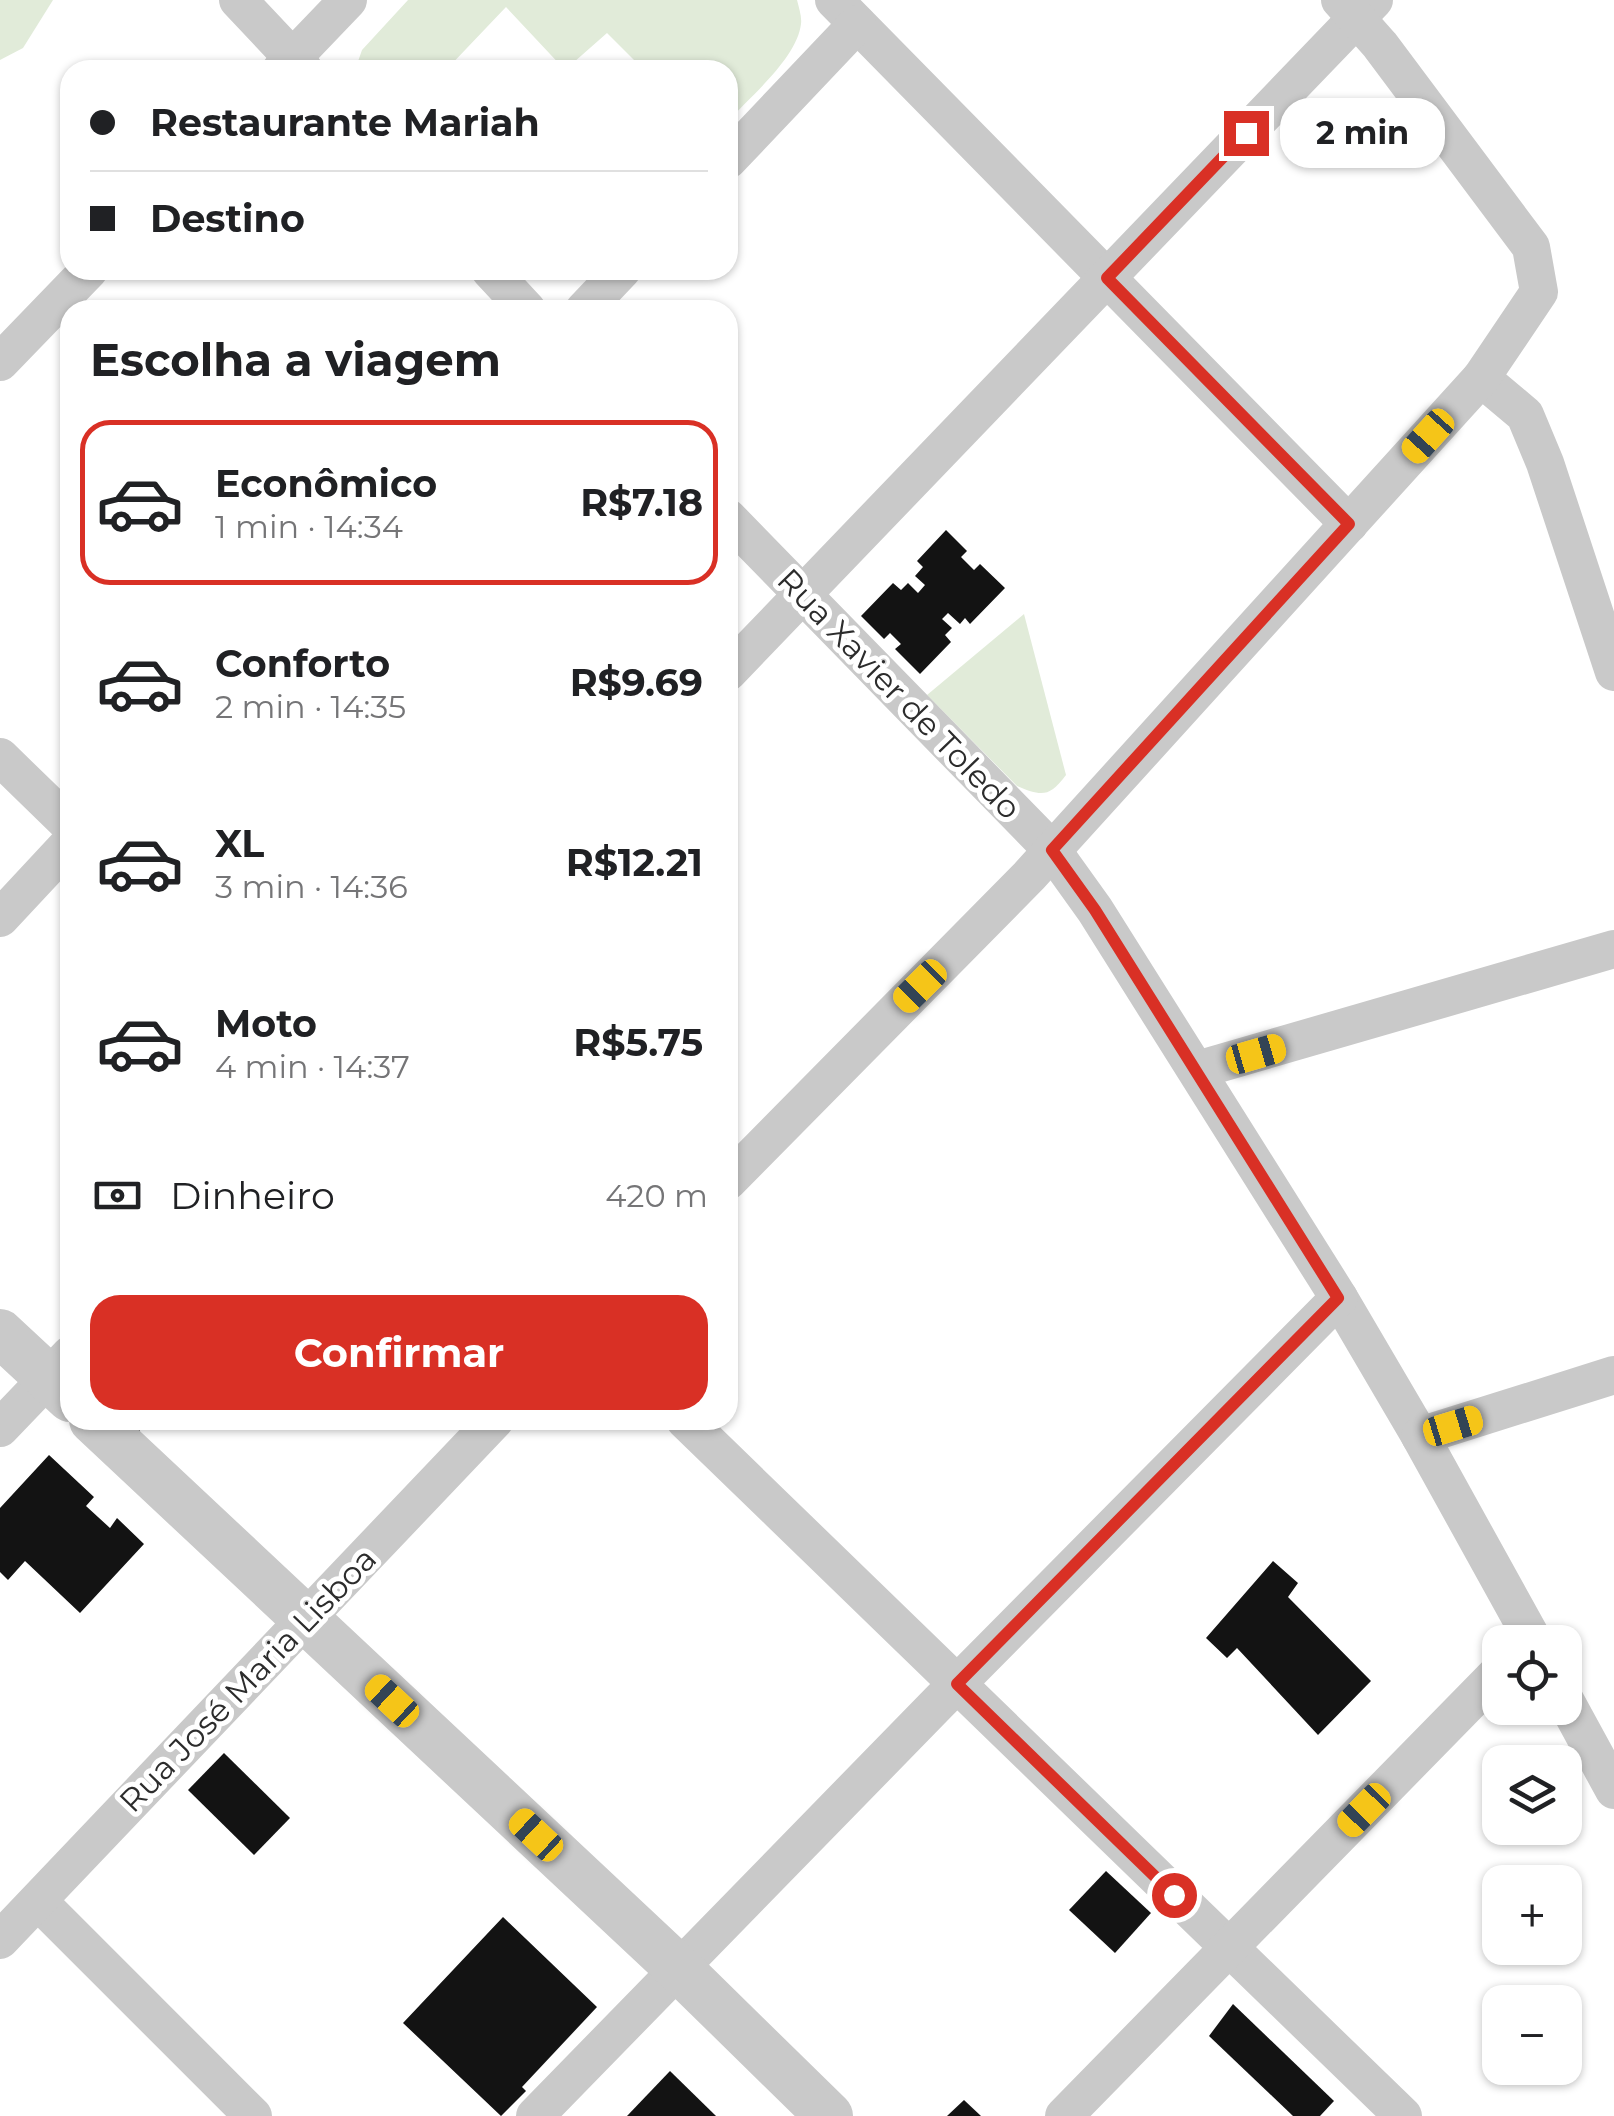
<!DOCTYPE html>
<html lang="pt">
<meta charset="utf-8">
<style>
:root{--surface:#fff;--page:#f6f6f6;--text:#202124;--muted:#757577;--line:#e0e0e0;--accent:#d93025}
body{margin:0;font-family:Montserrat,sans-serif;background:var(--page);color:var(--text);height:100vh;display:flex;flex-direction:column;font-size:38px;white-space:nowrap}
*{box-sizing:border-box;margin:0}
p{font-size:32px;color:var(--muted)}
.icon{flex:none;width:55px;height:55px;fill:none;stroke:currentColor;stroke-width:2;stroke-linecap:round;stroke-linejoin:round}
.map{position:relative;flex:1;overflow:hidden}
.details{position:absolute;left:60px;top:300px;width:678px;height:1130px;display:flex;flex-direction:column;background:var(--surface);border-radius:30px;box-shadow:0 2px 8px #0004}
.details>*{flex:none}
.banner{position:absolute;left:60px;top:60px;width:678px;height:220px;border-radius:30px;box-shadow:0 2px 8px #0004;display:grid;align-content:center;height:220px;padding:0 30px;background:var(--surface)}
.fabs{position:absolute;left:1482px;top:1625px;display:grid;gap:20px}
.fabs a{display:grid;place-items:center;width:100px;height:100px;border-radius:20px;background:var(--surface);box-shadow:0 2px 8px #0004;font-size:50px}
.end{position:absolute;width:45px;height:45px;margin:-22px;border:12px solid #d93025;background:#fff;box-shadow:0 0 0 5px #fff}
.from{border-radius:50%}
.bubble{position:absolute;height:70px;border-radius:30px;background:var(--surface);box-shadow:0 2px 8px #0004;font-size:32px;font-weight:700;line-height:70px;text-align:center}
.car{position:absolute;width:30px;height:60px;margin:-30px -15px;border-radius:12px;box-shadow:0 0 8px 2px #0007;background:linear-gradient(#f5c518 24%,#345 0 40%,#f5c518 0 76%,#345 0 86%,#f5c518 0)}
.banner b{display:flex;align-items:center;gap:35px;height:95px;font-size:38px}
.banner b+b{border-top:2px solid var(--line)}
.banner i{width:25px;height:25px;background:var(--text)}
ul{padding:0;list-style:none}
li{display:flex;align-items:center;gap:30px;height:165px;margin:0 20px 15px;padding:0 10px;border:5px solid transparent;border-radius:30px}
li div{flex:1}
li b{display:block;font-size:38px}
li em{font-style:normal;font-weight:700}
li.on{border-color:var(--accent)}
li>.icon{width:90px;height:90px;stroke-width:1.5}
h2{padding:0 30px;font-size:45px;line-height:120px}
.pay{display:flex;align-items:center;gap:25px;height:110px;padding:0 30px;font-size:38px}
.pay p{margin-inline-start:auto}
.action{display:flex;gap:20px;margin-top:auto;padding:20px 30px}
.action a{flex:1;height:115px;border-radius:30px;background:var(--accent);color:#fff;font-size:40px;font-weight:700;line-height:115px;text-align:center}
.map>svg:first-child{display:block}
.green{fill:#e1ebd9}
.building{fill:#131313}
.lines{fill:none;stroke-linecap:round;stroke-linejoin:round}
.minor{stroke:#c9c9c9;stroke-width:38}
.tertiary{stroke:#c9c9c9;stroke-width:48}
.route{stroke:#d93025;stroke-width:12}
.labels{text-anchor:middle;stroke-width:10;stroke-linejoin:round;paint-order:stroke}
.street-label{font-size:32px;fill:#2c2c2c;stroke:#fff}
</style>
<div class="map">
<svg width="1614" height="2116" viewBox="0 0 1614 2116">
<rect width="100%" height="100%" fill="#fff"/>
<g class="green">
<path d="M 0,0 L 53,0 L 23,48 L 0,60 Z"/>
<path d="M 408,0 L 797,0 C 799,8 802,17 801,24 C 797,58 750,97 728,121 L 728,70 L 644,70 L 607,33 L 565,70 L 506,7 L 446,70 L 355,70 L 362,50 Z"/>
<path d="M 1024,614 L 1066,775 C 1049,798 1041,796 1017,786 L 927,695 Z"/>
</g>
<g class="building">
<path d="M 946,530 L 967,551 L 961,557 L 974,570 L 980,564 L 1005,588 L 970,624 L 965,618 L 960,624 L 948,613 L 942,619 L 952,628 L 945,635 L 951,642 L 920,674 L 895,649 L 901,644 L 890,633 L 884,639 L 861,616 L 893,583 L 901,590 L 908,583 L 918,593 L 925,585 L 915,576 L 923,567 L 917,561 Z"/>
<path d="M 123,1420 L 150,1420 L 136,1434 Z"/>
<path d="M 49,1455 L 94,1497 L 86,1506 L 110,1528 L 117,1518 L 144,1544 L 80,1613 L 25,1561 L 8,1580 L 0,1572 L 0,1508 Z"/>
<path d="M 1273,1561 L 1298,1583 L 1288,1597 L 1371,1681 L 1318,1735 L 1237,1648 L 1227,1658 L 1206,1638 Z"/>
<path d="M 224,1753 L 290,1818 L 254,1855 L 188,1790 Z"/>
<path d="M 1106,1871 L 1151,1913 L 1115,1953 L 1069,1910 Z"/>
<path d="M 503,1917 L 597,2007 L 522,2087 L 526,2091 L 501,2116 L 403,2023 Z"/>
<path d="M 1233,2004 L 1334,2101 L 1320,2116 L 1293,2116 L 1209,2036 Z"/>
<path d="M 670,2071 L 716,2116 L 627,2116 Z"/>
<path d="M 964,2100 L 981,2116 L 947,2116 Z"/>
</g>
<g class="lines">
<g class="minor">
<path d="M 238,0 L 304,70"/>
<path d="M 834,0 L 1349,524"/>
<path d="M 281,70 L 348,0"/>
<path d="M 728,160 L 857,24"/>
<path d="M 490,270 L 527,310"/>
<path d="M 584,310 L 622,270"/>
<path d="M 0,362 L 89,270"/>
<path d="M 1481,378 L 1525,415 L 1545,463 L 1614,672"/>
<path d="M 728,518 L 1052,850 L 1095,910 L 1339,1298 L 1420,1436 L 1534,1642"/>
<path d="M 728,672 L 1374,0"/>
<path d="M 0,757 L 70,825"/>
<path d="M 0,918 L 70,843"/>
<path d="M 1197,1070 L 1614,949"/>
<path d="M 728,1181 L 1029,876 L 1481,378 L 1539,292 L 1531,247 L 1380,45 L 1340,0"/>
<path d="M 685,1420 L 1403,2116"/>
<path d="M 0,1428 L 70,1355"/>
<path d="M 1420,1436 L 1614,1375"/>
<path d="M 1565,1700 L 1614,1790"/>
<path d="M 38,1901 L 253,2116"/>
<path d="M 0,1940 L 495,1420"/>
<path d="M 535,2116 L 939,1702 L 1339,1298"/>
<path d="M 1064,2116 L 1500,1671"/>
</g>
<g class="tertiary">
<path d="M 0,1333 L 70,1398"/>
<path d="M 93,1420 L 679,1969 L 829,2116"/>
</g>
</g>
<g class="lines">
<path class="route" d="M 1174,1895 L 957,1684 L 1338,1298 L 1095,910 L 1052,850 L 1349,524 L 1107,278 L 1246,133"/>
</g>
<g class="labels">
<g class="street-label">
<text transform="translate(899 694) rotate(46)" y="11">Rua Xavier de Toledo</text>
<text transform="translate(248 1680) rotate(-46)" y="11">Rua José Maria Lisboa</text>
</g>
</g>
</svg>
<div class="fabs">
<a><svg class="icon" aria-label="locate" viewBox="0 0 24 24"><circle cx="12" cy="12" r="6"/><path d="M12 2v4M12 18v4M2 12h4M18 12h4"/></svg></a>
<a><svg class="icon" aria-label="layers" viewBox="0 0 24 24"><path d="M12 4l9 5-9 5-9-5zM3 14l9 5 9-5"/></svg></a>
<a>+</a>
<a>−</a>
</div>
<i class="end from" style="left:1174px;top:1895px"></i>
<i class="end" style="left:1246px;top:133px"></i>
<div class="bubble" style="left:1280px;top:98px;width:165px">2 min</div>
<i class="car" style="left:1428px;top:436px;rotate:222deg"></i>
<i class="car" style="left:920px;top:986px;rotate:225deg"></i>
<i class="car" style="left:1256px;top:1054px;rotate:74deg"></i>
<i class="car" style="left:1453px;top:1426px;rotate:73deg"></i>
<i class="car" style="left:392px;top:1701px;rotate:313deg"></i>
<i class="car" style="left:1364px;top:1810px;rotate:224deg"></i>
<i class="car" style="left:536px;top:1835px;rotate:313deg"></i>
<div class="banner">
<b><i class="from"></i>Restaurante Mariah</b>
<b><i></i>Destino</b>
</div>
<section class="details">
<h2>Escolha a viagem</h2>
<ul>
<li class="on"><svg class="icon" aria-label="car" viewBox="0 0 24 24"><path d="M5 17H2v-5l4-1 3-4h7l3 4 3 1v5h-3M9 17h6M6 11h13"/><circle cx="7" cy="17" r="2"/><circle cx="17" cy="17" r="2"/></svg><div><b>Econômico</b><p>1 min · 14:34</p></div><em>R$7.18</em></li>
<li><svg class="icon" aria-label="car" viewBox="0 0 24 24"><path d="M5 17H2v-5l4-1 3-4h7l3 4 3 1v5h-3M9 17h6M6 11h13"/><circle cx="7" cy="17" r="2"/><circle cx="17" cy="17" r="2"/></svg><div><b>Conforto</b><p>2 min · 14:35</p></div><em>R$9.69</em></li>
<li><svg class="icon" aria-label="car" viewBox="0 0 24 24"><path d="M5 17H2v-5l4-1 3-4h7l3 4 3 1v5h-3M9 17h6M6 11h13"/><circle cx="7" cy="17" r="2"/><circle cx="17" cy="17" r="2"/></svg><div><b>XL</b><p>3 min · 14:36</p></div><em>R$12.21</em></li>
<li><svg class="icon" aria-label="car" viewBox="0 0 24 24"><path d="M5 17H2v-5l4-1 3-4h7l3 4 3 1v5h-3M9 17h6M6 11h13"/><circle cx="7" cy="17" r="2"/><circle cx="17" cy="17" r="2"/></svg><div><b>Moto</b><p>4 min · 14:37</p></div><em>R$5.75</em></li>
</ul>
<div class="pay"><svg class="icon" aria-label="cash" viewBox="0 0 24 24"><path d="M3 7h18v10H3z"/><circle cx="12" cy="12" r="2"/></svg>Dinheiro<p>420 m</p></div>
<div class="action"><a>Confirmar</a></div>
</section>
</div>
